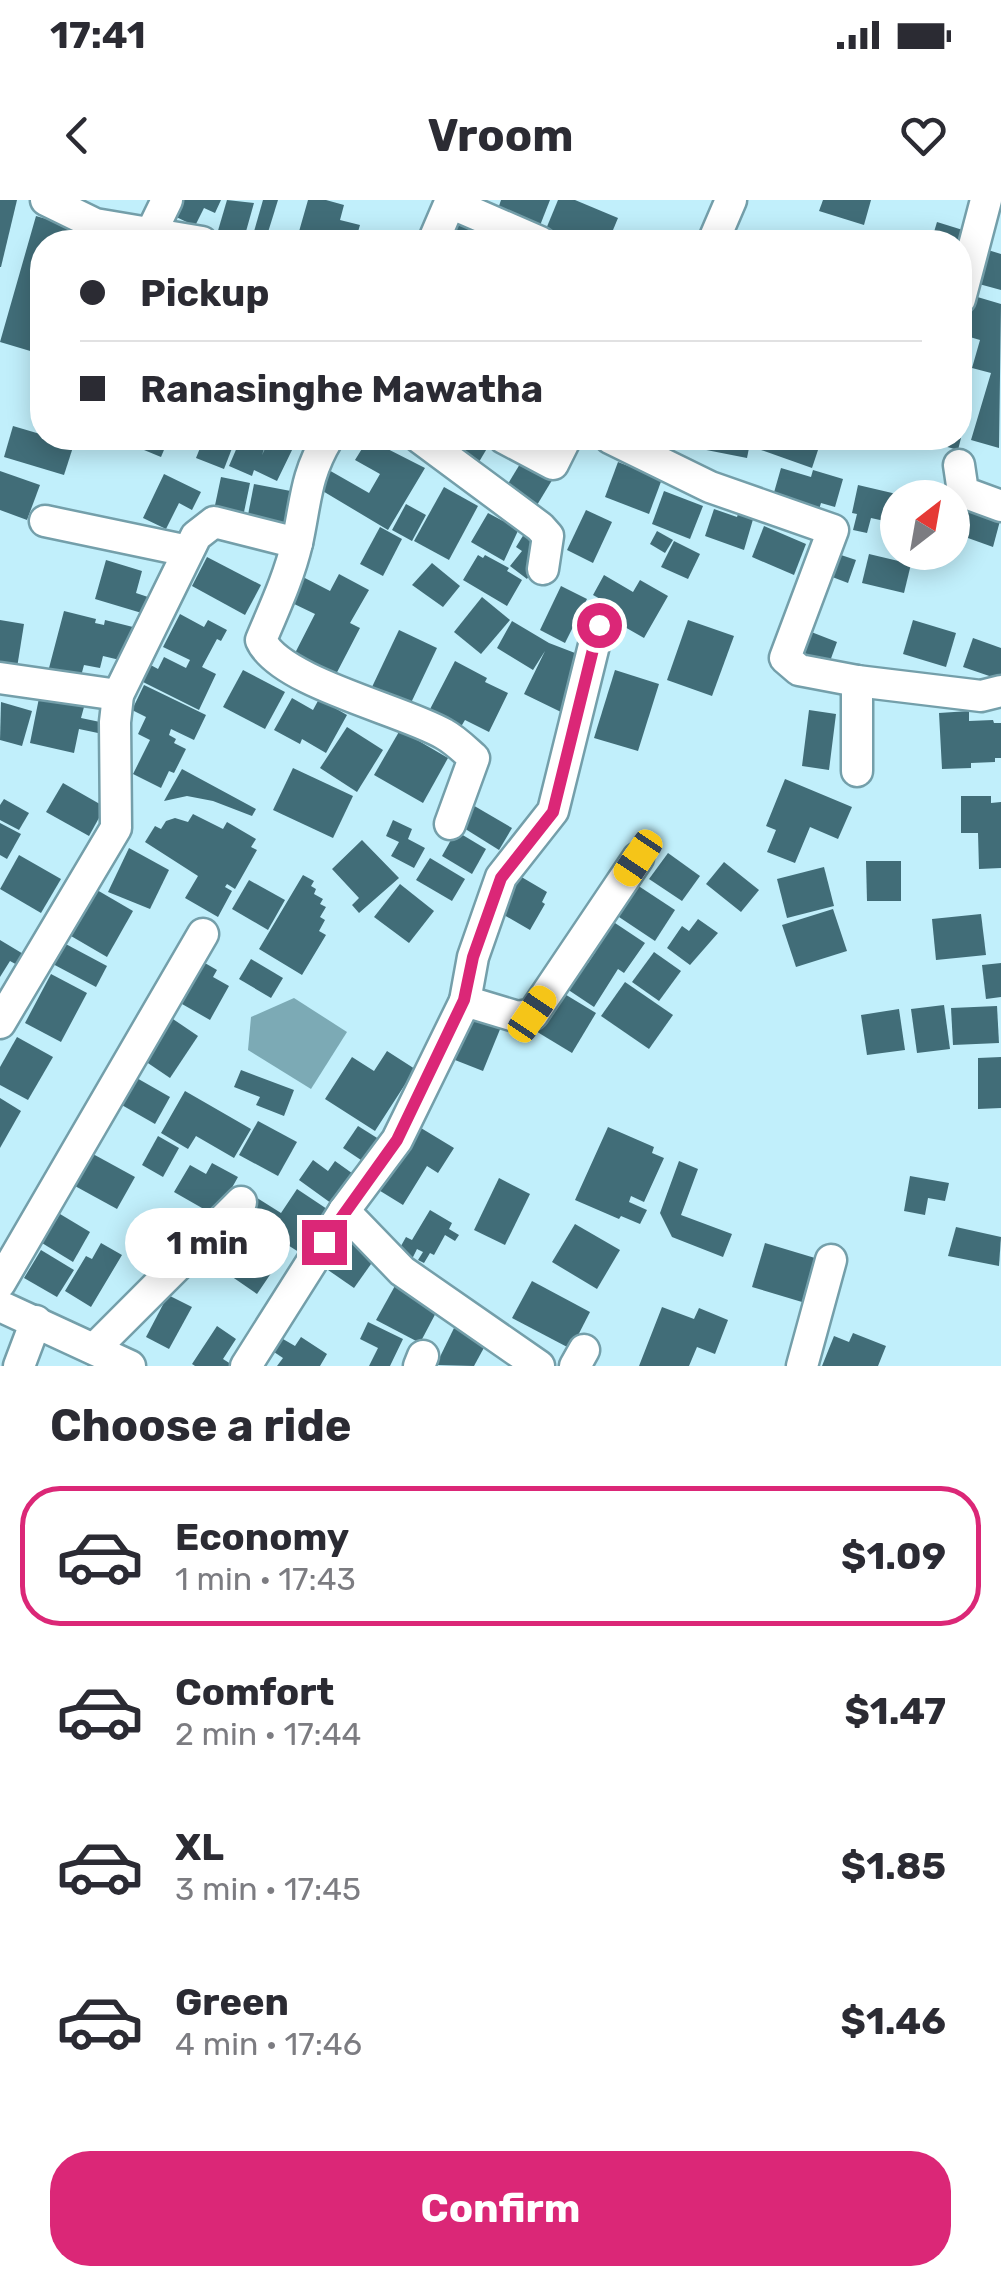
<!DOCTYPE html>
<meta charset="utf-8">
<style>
:root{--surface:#fff;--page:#f2f2f3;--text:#2b2b33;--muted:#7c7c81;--line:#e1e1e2;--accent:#db2777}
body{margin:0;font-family:Rubik,sans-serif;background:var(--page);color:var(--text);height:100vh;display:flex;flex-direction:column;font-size:38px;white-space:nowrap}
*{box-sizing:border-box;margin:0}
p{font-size:32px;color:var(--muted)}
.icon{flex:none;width:55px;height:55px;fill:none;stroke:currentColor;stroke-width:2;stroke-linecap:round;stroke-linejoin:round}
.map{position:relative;height:1166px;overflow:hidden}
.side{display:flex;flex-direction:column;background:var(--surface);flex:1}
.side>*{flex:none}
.hud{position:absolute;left:30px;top:30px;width:942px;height:220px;border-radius:40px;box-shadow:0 5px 25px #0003;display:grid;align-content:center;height:220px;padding:0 50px;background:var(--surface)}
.needle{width:65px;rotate:31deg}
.controls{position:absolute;left:880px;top:280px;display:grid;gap:20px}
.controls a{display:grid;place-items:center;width:90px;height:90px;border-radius:50%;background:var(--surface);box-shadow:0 5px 25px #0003;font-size:50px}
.end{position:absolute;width:45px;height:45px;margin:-22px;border:12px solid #db2777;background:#fff;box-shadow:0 0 0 5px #fff}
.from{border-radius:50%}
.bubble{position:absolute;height:70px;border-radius:35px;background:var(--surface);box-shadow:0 5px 25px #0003;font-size:32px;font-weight:700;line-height:70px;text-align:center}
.car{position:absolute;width:30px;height:60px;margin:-30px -15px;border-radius:12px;box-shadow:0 0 8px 2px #0007;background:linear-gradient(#f5c518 24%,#345 0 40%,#f5c518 0 76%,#345 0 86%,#f5c518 0)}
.hud b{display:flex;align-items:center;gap:35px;height:95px;font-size:38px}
.hud b+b{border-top:2px solid var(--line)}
.hud i{width:25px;height:25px;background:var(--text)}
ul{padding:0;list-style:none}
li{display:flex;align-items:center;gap:30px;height:140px;margin:0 20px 15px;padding:0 30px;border:5px solid transparent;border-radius:40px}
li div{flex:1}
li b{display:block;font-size:38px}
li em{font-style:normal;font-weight:700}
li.active{border-color:var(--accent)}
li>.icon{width:90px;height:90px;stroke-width:1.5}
h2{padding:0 50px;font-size:45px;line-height:120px}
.primary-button{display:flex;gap:20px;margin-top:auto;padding:20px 50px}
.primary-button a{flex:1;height:115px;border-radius:40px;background:var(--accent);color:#fff;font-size:40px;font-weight:700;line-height:115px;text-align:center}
.status{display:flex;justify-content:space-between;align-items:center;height:70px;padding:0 50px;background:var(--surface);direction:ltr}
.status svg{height:28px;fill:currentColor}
header{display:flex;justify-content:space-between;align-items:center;height:130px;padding:0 50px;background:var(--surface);font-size:45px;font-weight:700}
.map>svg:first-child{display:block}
.forest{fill:#7caab5}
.building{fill:#416d78}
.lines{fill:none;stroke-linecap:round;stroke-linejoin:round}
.minor-casing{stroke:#749faa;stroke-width:35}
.minor{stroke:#fff;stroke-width:30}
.route{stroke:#db2777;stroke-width:12}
</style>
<div class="status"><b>17:41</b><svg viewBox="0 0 49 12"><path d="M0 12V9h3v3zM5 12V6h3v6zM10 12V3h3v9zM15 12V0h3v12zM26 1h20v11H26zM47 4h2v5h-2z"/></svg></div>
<header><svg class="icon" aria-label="back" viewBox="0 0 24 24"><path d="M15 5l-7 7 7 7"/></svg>Vroom<svg class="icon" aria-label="heart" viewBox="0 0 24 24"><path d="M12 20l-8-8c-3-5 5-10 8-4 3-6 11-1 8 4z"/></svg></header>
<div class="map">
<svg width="1001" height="1166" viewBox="0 0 1001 1166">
<rect width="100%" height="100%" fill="#c1effb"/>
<path class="forest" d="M 294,798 L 347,832 L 311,889 L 248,850 L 251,817 Z"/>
<g class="building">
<path d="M 0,0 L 17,0 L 1,67 L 0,67 Z"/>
<path d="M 177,0 L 221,0 L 215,13 L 204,8 L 195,26 L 170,14 Z"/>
<path d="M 227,0 L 254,3 L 243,42 L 217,34 Z"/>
<path d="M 263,0 L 278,0 L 265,42 L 251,42 Z"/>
<path d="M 308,0 L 326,0 L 344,5 L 340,20 L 360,25 L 355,42 L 296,42 Z"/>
<path d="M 501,0 L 550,0 L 539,28 L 497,12 Z"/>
<path d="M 558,0 L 575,0 L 618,18 L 608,42 L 564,42 L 544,34 Z"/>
<path d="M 823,0 L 871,0 L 864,25 L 819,11 Z"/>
<path d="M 36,16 L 74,27 L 69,42 L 42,42 L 42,134 L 37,153 L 0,142 Z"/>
<path d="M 456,19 L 485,31 L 481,42 L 447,42 Z"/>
<path d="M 937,22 L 966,31 L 962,42 L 931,42 Z"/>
<path d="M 988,50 L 1001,54 L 1001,90 L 979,84 Z"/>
<path d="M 974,96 L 1001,104 L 999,248 L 971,240 L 991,173 L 972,168 L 980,140 L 963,135 Z"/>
<path d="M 13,226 L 74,244 L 64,275 L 4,257 Z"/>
<path d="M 129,238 L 169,238 L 161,257 L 127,243 Z"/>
<path d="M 204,238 L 236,238 L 224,269 L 196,258 Z"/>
<path d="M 241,238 L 264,238 L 267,241 L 262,255 L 270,238 L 294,238 L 290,246 L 293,248 L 277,281 L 254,270 L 252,276 L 229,266 Z"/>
<path d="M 425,238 L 488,238 L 492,240 L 476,267 Z"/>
<path d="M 688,238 L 751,238 L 747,258 L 686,246 Z"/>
<path d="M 765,238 L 811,238 L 821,241 L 812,268 L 761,250 Z"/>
<path d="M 916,238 L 961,238 L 958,250 Z"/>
<path d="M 368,239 L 425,268 L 388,330 L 316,287 L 327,269 L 369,293 L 380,274 L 355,260 Z"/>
<path d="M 523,259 L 554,277 L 534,310 L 503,292 Z"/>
<path d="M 618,262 L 662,279 L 649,314 L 605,297 Z"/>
<path d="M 781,268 L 811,277 L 813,270 L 843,279 L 835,307 L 821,303 L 817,316 L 771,303 Z"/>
<path d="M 0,271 L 40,285 L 27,320 L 0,310 Z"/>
<path d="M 164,274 L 201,292 L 192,310 L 179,303 L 166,329 L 143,318 Z"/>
<path d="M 221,277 L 250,283 L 243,317 L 214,310 Z"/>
<path d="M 254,284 L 296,292 L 289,329 L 247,320 Z"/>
<path d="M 858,285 L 905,296 L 898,298 L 898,324 L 871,318 L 867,333 L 853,330 L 857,314 L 852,313 Z"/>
<path d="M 444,287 L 478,306 L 449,360 L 414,341 Z"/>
<path d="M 664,291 L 703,306 L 690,339 L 652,324 Z"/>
<path d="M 406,304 L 426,315 L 412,341 L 392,330 Z"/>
<path d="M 964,304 L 1001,317 L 993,347 L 954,333 Z"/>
<path d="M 714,309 L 737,317 L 739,311 L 754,316 L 744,350 L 705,336 Z"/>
<path d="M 586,310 L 612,322 L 593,363 L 567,350 Z"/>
<path d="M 509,312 L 523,320 L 504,361 L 471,342 L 488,313 L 503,321 Z"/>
<path d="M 529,326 L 542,354 L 527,379 L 510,366 L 522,351 L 516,347 Z"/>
<path d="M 764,326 L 806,344 L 794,375 L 752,357 Z"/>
<path d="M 380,327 L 402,339 L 383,376 L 360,364 Z"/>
<path d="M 657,331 L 673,340 L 665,353 L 650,344 Z"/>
<path d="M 674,341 L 700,354 L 688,379 L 661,367 Z"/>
<path d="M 835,353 L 856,360 L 848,383 L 827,375 Z"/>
<path d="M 869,354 L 911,364 L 904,393 L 862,383 Z"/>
<path d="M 478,355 L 483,358 L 485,355 L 509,368 L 507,371 L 522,380 L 507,406 L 463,380 Z"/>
<path d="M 207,357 L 261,385 L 245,415 L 192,386 Z"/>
<path d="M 106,360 L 142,371 L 136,393 L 151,398 L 145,414 L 95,399 Z"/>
<path d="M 432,363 L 460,386 L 443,407 L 412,385 Z"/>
<path d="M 339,374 L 369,390 L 350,423 L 360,428 L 333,480 L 292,459 L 315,414 L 288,401 L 301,376 L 330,391 Z"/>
<path d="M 604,375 L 633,392 L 640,380 L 668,396 L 644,438 L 616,422 L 622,411 L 593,395 Z"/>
<path d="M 561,386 L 587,399 L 565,443 L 540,430 Z"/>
<path d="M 482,397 L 510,420 L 481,454 L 454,432 Z"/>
<path d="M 64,411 L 96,419 L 95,423 L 104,425 L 105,420 L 133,427 L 124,461 L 103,456 L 100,468 L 84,465 L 81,476 L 49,468 Z"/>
<path d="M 180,414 L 204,427 L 208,420 L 227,430 L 221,441 L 217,439 L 202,467 L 216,474 L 199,510 L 139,480 L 147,463 L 158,469 L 164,457 L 186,468 L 190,460 L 163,447 Z"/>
<path d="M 0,420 L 24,424 L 16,474 L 0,472 Z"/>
<path d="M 688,420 L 734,436 L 712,496 L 667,480 Z"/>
<path d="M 913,420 L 956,433 L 946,467 L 903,454 Z"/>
<path d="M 512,421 L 549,443 L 588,458 L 561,512 L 524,494 L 545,451 L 533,470 L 497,448 Z"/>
<path d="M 801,428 L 837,442 L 829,464 L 792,451 Z"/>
<path d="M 399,430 L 437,448 L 410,505 L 372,487 Z"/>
<path d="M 973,438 L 1001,448 L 1001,480 L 963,467 Z"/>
<path d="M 455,461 L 487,478 L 485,482 L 508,493 L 489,532 L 465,520 L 459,530 L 428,513 Z"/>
<path d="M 243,470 L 285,492 L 265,529 L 223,507 Z"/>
<path d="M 615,470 L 659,484 L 638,551 L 594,538 Z"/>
<path d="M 144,485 L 206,515 L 194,540 L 171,529 L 169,535 L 176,539 L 174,543 L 186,549 L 174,573 L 169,571 L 161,588 L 133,574 L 150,540 L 138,534 L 146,517 L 132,510 Z"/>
<path d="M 39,498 L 84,507 L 81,518 L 100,522 L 98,533 L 79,529 L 74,553 L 30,543 Z"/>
<path d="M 292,498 L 313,510 L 319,499 L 347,515 L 326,553 L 302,539 L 300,544 L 274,530 Z"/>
<path d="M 1,502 L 32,511 L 22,546 L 0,540 Z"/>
<path d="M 809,510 L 836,514 L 829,570 L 802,566 Z"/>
<path d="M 969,511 L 969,521 L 993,520 L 994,523 L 1001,523 L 1001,558 L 995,558 L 995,562 L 971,563 L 971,568 L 942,569 L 939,513 Z"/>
<path d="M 347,527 L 383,550 L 357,592 L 320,568 Z"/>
<path d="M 400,530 L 448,558 L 423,603 L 374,575 Z"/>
<path d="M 293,568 L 353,596 L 333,638 L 273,610 Z"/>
<path d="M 182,569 L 256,609 L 252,616 L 213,601 L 187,596 L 164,601 Z"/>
<path d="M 785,579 L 852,607 L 838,639 L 810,627 L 795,663 L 767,652 L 776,630 L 766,626 Z"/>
<path d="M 63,583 L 105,607 L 89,636 L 46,612 Z"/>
<path d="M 961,596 L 991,596 L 991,603 L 1001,602 L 1001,668 L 979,669 L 978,633 L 961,633 Z"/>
<path d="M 4,599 L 29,613 L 19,630 L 0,620 L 0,605 Z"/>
<path d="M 471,604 L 512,628 L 499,650 L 459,625 Z"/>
<path d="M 193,614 L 223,629 L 227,622 L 256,639 L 251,647 L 257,650 L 235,689 L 227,684 L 225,687 L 232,691 L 218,717 L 185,698 L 198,676 L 145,642 L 155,626 L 161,629 L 166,621 L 175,618 L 188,622 Z"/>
<path d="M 393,620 L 412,629 L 408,639 L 425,648 L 414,668 L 391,656 L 399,642 L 386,636 Z"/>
<path d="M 0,623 L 21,634 L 7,659 L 0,655 Z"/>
<path d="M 456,631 L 486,649 L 472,674 L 442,656 Z"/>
<path d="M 362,640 L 399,678 L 359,713 L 352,705 L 359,698 L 332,669 Z"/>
<path d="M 129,648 L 169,670 L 150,709 L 108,692 Z"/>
<path d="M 668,653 L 700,676 L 682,701 L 649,679 Z"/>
<path d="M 19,655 L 61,679 L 41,713 L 0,689 Z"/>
<path d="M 430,658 L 465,679 L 452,701 L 416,680 Z"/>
<path d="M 866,661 L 901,661 L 901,701 L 867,701 Z"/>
<path d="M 724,662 L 759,690 L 741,712 L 706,684 Z"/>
<path d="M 824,667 L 834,706 L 787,718 L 777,679 Z"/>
<path d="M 513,672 L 547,692 L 542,702 L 545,704 L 530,730 L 497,711 Z"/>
<path d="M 303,675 L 314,681 L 311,686 L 316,689 L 314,694 L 323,699 L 320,704 L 326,707 L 320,717 L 325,720 L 319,731 L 326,735 L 302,775 L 259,749 Z"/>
<path d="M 249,680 L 285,700 L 268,730 L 232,709 Z"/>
<path d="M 634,683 L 675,710 L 655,741 L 613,713 Z"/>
<path d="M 400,684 L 434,711 L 409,743 L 374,717 Z"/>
<path d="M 97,690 L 133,711 L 107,757 L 71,736 Z"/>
<path d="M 833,709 L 847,751 L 796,767 L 782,725 Z"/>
<path d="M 981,714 L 986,755 L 936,760 L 932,719 Z"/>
<path d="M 606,717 L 645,743 L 624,773 L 618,769 L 594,807 L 564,787 L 582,759 L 588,763 L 596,751 L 592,748 Z"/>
<path d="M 698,719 L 718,733 L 690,765 L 667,748 L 682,726 L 689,731 Z"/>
<path d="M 0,740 L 25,755 L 19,766 L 10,761 L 0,777 Z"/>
<path d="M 62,742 L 107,766 L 96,787 L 51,763 Z"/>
<path d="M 654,752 L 681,771 L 659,801 L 632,782 Z"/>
<path d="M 198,759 L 217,770 L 213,777 L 229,786 L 210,820 L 175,800 Z"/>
<path d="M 251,759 L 283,778 L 271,798 L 239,779 Z"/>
<path d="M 1001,763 L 1001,797 L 986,799 L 982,765 Z"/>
<path d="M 51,774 L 87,793 L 61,842 L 25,823 Z"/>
<path d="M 625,782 L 673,815 L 649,849 L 601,816 Z"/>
<path d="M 558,790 L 596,813 L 572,853 L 534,830 Z"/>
<path d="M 944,805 L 950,849 L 917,853 L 911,809 Z"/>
<path d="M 997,806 L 999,843 L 953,845 L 951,808 Z"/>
<path d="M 899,809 L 905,850 L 867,855 L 861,815 Z"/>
<path d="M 473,811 L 503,822 L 483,871 L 455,860 Z"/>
<path d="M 170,817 L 198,836 L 170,878 L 142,859 Z"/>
<path d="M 17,837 L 53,857 L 28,900 L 0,885 L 0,867 Z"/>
<path d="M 387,851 L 415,869 L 375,931 L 325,899 L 352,857 L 374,871 Z"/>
<path d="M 1001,857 L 1001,908 L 978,909 L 978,858 Z"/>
<path d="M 241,870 L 294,890 L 284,916 L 256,905 L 260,897 L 234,887 Z"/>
<path d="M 128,873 L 170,897 L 155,924 L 113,900 Z"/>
<path d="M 185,891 L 251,929 L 234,958 L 196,936 L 188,949 L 161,933 Z"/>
<path d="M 0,898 L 21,911 L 0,948 Z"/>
<path d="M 258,921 L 297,942 L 278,976 L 239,955 Z"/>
<path d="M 416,925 L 454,948 L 438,973 L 427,966 L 403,1005 L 377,989 Z"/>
<path d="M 358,926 L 382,941 L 367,964 L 343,948 Z"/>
<path d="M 608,927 L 654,947 L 652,953 L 664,958 L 644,1002 L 631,996 L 629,1002 L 647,1010 L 640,1024 L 621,1016 L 619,1019 L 575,1000 Z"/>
<path d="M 158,936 L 179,948 L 163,977 L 142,965 Z"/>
<path d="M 93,954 L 135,977 L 117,1009 L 75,986 Z"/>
<path d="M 313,960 L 328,971 L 335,961 L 356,976 L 335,1006 L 299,980 Z"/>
<path d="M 679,961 L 698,969 L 681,1015 L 732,1034 L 723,1057 L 672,1037 L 660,1013 Z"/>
<path d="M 212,963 L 238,977 L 216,1016 L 174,992 L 190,965 L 206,974 Z"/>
<path d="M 910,976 L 949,983 L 945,1001 L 928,998 L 925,1015 L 904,1011 Z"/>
<path d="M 499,978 L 530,994 L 505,1045 L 474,1030 Z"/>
<path d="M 297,989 L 333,1013 L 305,1056 L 242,1016 L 254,996 L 281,1013 Z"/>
<path d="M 430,1010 L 452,1023 L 449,1029 L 459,1035 L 455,1041 L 445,1035 L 434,1055 L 430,1053 L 424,1063 L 418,1060 L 423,1052 L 417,1049 L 411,1061 L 397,1053 L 406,1037 L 412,1040 Z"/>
<path d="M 60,1014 L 90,1032 L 73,1062 L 42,1043 Z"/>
<path d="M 174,1014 L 192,1028 L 172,1057 L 153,1043 Z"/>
<path d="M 575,1024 L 620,1050 L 597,1089 L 552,1062 Z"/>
<path d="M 956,1027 L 1001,1037 L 999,1066 L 948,1056 Z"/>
<path d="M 249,1038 L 280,1060 L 257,1094 L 215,1065 L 233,1039 L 243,1046 Z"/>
<path d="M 350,1039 L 376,1057 L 354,1088 L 328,1070 Z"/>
<path d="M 101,1043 L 122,1055 L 91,1107 L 65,1091 L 86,1056 L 92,1059 Z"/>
<path d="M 765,1043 L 815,1058 L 802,1102 L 752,1087 Z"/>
<path d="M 41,1050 L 74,1070 L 57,1097 L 24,1078 Z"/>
<path d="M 532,1081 L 590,1112 L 571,1149 L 512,1118 Z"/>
<path d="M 396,1084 L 439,1107 L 420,1143 L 376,1120 Z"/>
<path d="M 168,1095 L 192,1107 L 169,1149 L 146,1137 Z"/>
<path d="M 662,1107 L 694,1119 L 699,1108 L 728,1120 L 715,1154 L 697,1147 L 689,1166 L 639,1166 Z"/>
<path d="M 368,1122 L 403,1139 L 390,1166 L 369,1166 L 378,1148 L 360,1139 Z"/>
<path d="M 217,1126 L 236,1139 L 223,1159 L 234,1166 L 195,1166 L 192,1164 Z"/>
<path d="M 454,1128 L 486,1144 L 474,1166 L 436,1165 Z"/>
<path d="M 853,1133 L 886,1146 L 878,1166 L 822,1166 L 834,1136 L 849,1142 Z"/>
<path d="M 301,1137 L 327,1154 L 320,1166 L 277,1166 L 283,1158 L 274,1152 L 283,1139 L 295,1146 Z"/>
</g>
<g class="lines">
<g class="minor-casing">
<g id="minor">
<path d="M 46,0 L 95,24 L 202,42"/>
<path d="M 450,3 L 540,42"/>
<path d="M 151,33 L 167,0"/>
<path d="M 433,42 L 451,0"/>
<path d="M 713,42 L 731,0"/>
<path d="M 960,99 L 986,0"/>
<path d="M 328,238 C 305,276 306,302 297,343 C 289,377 274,409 261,440 C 279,482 403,510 444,534 C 455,540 465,550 474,558 L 450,624"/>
<path d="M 420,238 L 540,327 L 548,336 L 543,369"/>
<path d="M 504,238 L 553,264 L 566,238"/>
<path d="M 610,238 L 710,287 L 833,330 L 785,458 L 799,470 L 857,481 L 981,496 L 1001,491"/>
<path d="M 959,265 L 963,292 L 1001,306"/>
<path d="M 45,321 L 188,351"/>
<path d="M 0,478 L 118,495"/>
<path d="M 857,571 L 857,481"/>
<path d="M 465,801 L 473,757 L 501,677 L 553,611 L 599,425"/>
<path d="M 0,823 L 116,628 L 115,522 L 118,495 L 196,336 L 214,322 L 297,343"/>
<path d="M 344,1011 L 402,1071 L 539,1166"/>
<path d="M 0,1083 L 203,734"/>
<path d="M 0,1106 L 130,1166"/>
<path d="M 94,1149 L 241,1002"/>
<path d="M 19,1166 L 36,1121"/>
<path d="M 246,1166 L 344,1011 L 397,940 L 465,801 L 518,817 L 533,814 L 638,658"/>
<path d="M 419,1166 L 423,1156"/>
<path d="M 575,1166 L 584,1150"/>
<path d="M 802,1166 L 831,1060"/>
</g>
</g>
<use href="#minor" class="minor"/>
</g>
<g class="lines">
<path class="route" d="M 324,1042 L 397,940 L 464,800 L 473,757 L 501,678 L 553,612 L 599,425"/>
</g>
</svg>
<div class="controls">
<a><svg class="needle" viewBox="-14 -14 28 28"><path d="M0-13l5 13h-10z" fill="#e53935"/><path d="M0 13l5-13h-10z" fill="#7c7c81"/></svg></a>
</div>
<i class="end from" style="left:599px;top:425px"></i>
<i class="end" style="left:324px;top:1042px"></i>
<div class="bubble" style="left:125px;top:1008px;width:165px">1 min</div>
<i class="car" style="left:638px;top:658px;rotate:214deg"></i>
<i class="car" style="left:532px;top:814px;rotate:34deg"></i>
<div class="hud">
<b><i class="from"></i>Pickup</b>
<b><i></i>Ranasinghe Mawatha</b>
</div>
</div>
<section class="side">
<h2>Choose a ride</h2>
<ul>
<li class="active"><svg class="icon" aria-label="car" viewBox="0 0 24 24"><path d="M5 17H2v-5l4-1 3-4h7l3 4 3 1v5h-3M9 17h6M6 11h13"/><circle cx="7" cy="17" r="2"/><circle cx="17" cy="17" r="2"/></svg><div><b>Economy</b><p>1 min · 17:43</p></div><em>$1.09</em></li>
<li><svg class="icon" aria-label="car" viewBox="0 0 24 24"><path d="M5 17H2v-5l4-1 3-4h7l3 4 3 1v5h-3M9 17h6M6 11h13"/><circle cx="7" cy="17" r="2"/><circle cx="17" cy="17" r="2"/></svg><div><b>Comfort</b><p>2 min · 17:44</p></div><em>$1.47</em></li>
<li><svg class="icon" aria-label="car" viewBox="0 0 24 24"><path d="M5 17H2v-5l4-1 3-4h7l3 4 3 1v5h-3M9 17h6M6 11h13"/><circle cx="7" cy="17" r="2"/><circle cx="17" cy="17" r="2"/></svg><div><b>XL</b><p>3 min · 17:45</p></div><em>$1.85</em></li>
<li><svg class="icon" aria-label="car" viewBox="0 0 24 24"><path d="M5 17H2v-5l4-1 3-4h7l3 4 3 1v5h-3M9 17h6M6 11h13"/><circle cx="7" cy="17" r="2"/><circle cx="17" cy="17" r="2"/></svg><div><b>Green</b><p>4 min · 17:46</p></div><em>$1.46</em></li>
</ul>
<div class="primary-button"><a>Confirm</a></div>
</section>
